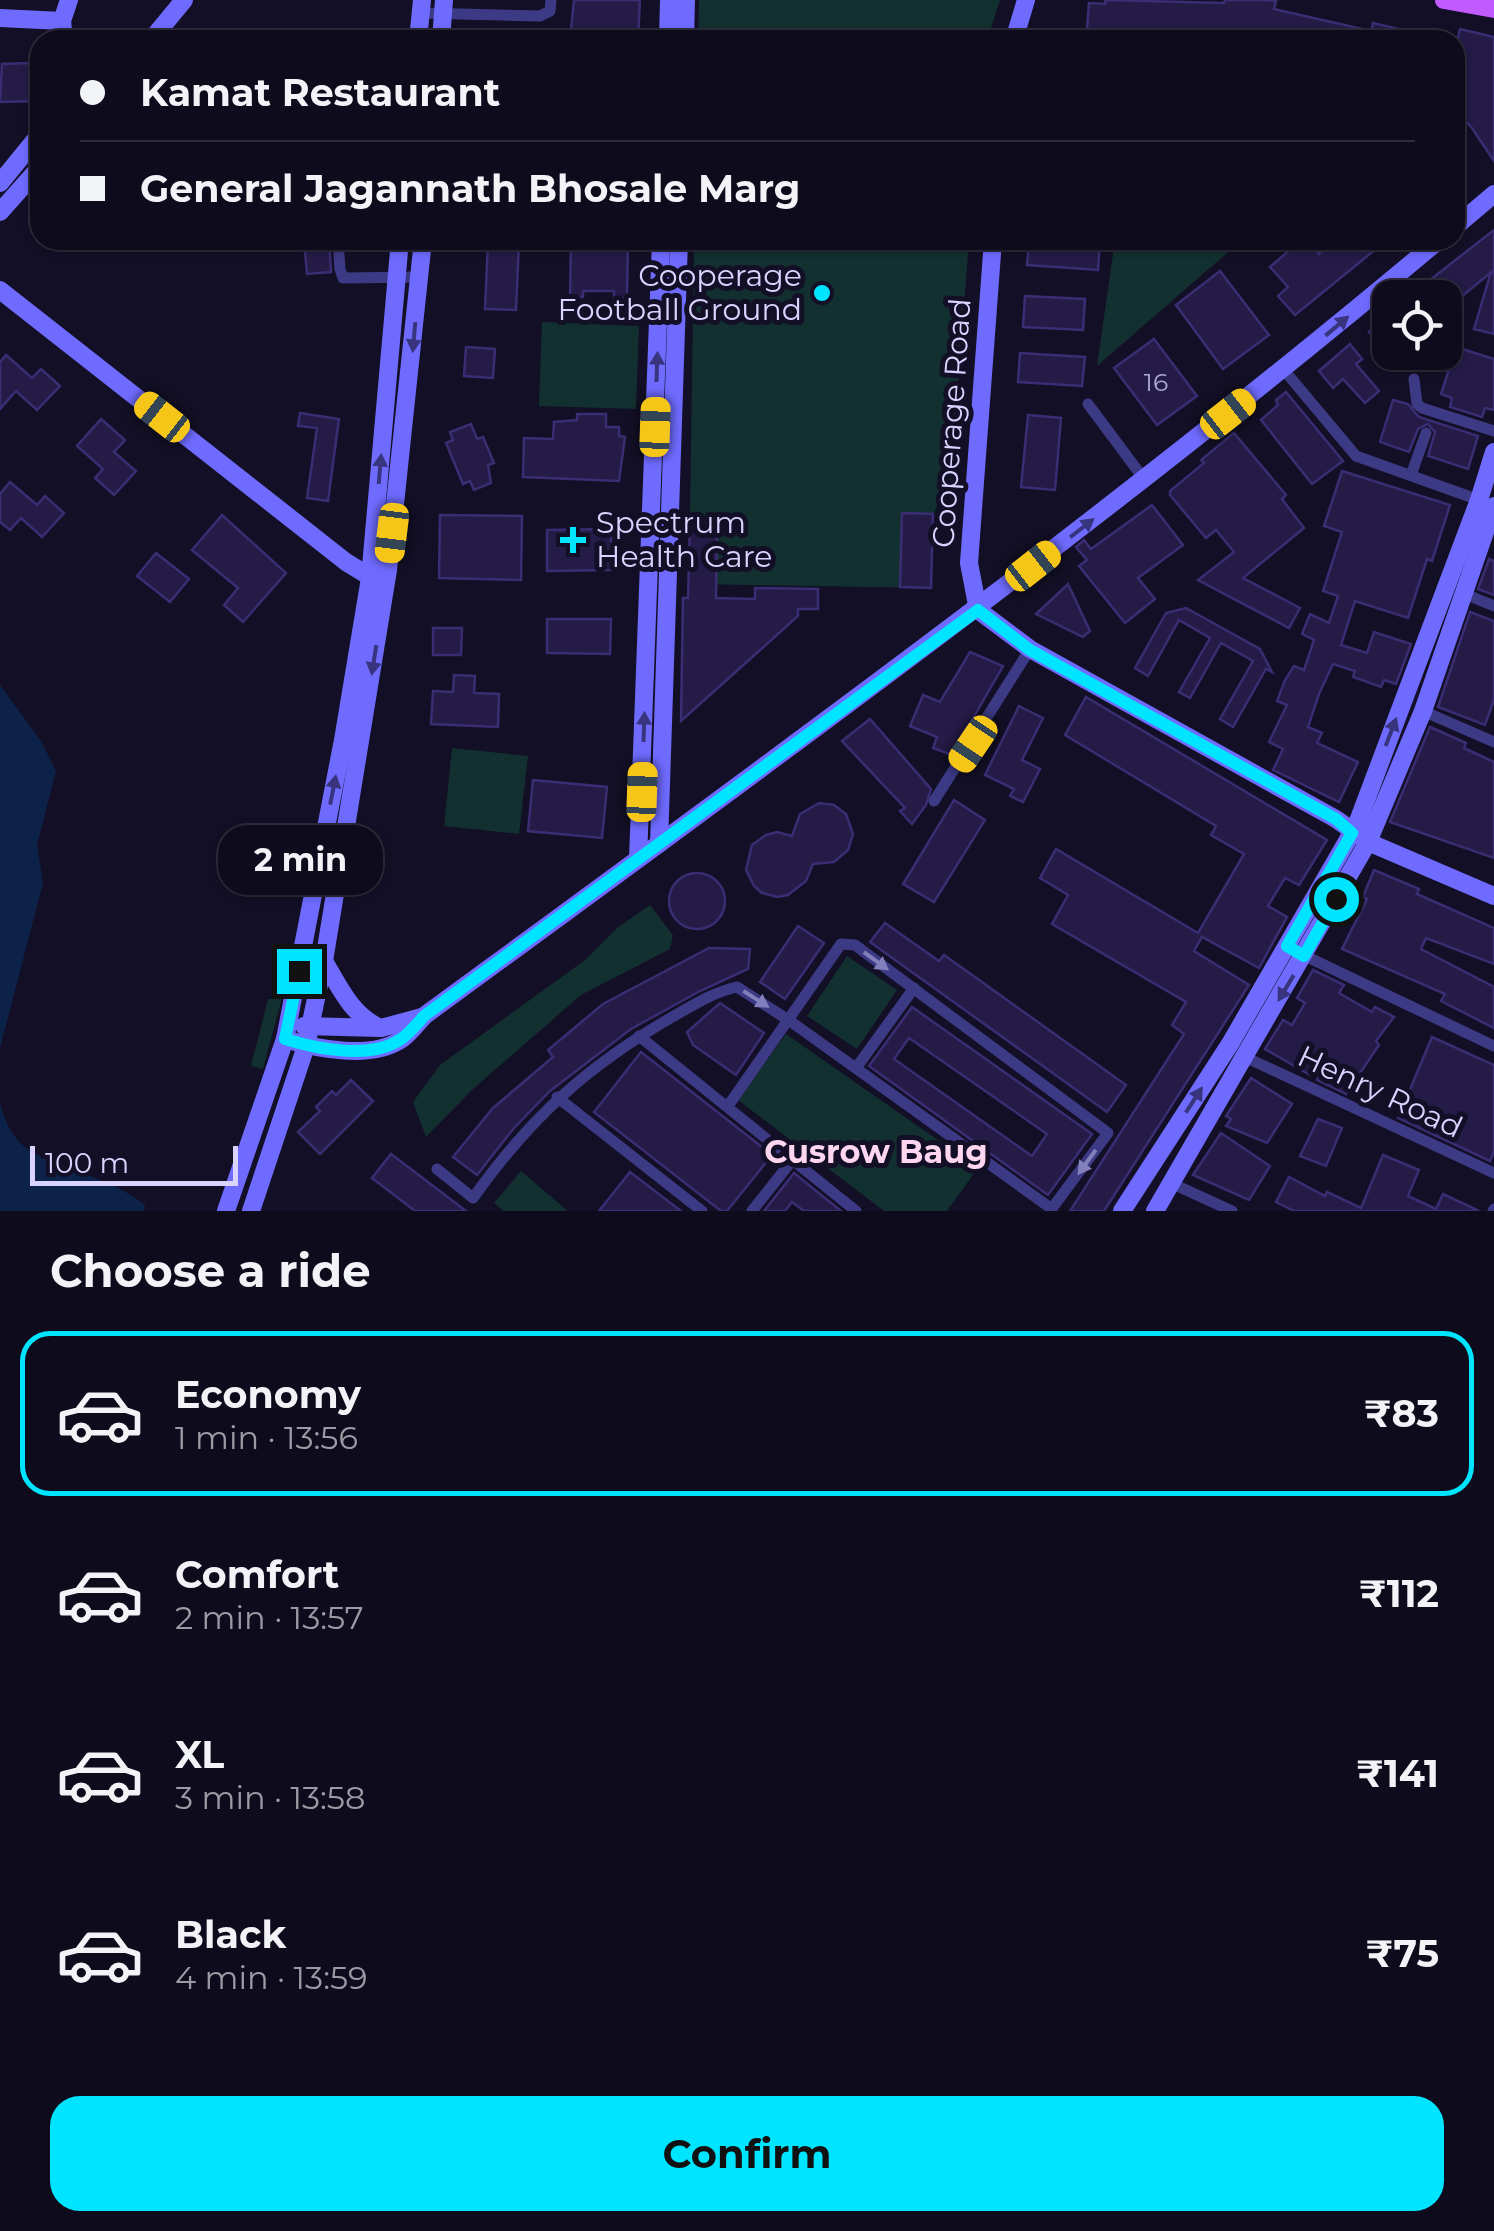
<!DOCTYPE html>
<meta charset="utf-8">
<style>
:root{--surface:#0e0b1c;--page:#171425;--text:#f1f3f6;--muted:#9b9ba3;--line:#2e2b3b;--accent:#00e5ff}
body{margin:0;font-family:Montserrat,sans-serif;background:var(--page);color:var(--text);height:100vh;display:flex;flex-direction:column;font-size:38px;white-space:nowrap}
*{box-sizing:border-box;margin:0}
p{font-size:32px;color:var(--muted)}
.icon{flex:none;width:55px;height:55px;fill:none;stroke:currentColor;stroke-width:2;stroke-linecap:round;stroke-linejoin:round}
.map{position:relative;height:1211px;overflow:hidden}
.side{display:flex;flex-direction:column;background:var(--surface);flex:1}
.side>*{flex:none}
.banner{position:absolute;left:30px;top:30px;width:1435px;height:220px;border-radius:30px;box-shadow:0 2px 8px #0004,0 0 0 2px var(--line);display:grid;align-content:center;height:220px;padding:0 50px;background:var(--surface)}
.fabs{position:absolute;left:1372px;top:280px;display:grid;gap:20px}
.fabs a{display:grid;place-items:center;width:90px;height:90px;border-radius:20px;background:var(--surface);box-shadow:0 2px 8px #0004,0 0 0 2px var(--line);font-size:50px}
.scale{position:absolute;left:30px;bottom:25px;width:208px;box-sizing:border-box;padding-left:10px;border:5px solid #d9d4ff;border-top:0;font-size:28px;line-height:35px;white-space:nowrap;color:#d9d4ff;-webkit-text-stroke:8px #130f26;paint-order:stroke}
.end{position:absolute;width:45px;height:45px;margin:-22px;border:12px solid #00e5ff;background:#111;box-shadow:0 0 0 5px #111}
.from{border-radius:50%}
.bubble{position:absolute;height:70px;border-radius:30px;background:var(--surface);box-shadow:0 2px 8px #0004,0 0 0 2px var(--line);font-size:32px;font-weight:700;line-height:70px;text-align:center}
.car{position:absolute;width:30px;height:60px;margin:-30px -15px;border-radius:12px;box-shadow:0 0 8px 2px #0007;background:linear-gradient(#f5c518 24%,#345 0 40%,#f5c518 0 76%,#345 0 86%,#f5c518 0)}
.banner b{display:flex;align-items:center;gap:35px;height:95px;font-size:38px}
.banner b+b{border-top:2px solid var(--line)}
.banner i{width:25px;height:25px;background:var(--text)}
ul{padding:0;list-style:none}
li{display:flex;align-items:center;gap:30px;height:165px;margin:0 20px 15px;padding:0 30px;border:5px solid transparent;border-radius:30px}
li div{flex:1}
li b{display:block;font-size:38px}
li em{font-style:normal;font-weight:700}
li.active{border-color:var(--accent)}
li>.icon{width:90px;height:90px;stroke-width:1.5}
h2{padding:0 50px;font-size:45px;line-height:120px}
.action{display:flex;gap:20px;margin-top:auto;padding:20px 50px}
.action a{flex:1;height:115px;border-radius:30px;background:var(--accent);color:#111;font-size:40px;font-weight:700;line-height:115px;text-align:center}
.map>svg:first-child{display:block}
.green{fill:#12302f}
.water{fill:#0c2248}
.building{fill:#241b47;stroke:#3b2d73;stroke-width:2.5;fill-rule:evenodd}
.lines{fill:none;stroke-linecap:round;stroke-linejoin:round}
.street{stroke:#3d3a85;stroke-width:11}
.secondary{stroke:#6f6bff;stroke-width:18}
.primary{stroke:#c25bff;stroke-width:18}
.oneway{fill:#38347d}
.oneway2{fill:#837fbc}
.route{stroke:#00e5ff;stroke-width:12}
.poi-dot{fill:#00e5ff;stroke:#130f26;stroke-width:4}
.labels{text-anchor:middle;stroke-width:10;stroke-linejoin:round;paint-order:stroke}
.number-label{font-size:25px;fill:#aca6d1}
.poi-label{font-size:30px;fill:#d9d4ff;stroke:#130f26;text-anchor:end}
.street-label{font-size:30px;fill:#d9d4ff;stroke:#130f26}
.neighbourhood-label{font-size:32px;font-weight:bold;fill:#ffd6f0;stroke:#130f26}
</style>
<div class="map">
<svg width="1494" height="1211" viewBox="0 0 1494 1211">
<rect width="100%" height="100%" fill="#130f26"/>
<g class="green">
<path d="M 699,0 L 1000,0 L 987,40 L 698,40 Z"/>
<path d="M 694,240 L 969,240 L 951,482 L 933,514 L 931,588 L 689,584 Z"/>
<path d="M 1115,240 L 1242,240 L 1097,366 Z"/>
<path d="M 542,322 L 639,326 L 636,409 L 539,406 Z"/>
<path d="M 452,748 L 528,756 L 519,834 L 444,826 Z"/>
<path d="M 650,905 L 673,935 L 670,949 L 581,995 L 473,1089 L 426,1137 L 413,1102 L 440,1065 L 585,960 L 617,928 Z"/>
<path d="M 847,956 L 897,990 L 857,1049 L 807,1016 Z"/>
<path d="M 282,998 L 263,1069 L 251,1066 L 268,999 Z"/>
<path d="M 786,1034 L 978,1168 L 947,1211 L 884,1211 L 738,1100 Z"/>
<path d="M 521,1171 L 568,1211 L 504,1211 L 494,1203 Z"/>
</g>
<g class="water">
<path d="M 0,685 L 41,741 L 56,771 L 37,845 L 43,883 L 0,1048 Z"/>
<path d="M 684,887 L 687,899 L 695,905 L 712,903 L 716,905 C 712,933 680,929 675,903 Z"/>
<path d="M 0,1102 C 4,1119 12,1139 28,1149 C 64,1172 108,1175 145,1205 L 144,1211 L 0,1211 Z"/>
</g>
<g class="building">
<path d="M 574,0 L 640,0 L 638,40 L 570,40 Z"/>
<path d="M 1105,0 L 1224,3 L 1225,0 L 1269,0 L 1276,1 L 1274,9 L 1371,31 L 1373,23 L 1425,35 L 1425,40 L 1151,40 L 1153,34 L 1087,29 L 1089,3 L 1105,4 Z"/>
<path d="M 1460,29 L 1494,37 L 1494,161 L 1472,128 L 1455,110 L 1455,50 Z"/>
<path d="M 30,63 L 30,73 L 40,73 L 40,101 L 0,102 L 2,64 Z"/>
<path d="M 1494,230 L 1494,270 L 1445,310 L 1445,298 L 1429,298 L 1421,287 Z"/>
<path d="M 304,240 L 329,240 L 331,272 L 307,274 Z"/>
<path d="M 571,240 L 586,240 L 586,244 L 616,244 L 617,240 L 628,240 L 627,298 L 614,298 L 614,291 L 583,291 L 583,297 L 570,297 Z"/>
<path d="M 1029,240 L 1100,240 L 1098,270 L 1027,265 Z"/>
<path d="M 1286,240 L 1307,240 L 1319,254 L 1335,240 L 1387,240 L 1295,315 L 1278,296 L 1288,287 L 1270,267 L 1292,248 Z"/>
<path d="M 488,241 L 519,242 L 516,310 L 485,309 Z"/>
<path d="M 1220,271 L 1269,335 L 1223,369 L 1176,305 Z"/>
<path d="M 1491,272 L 1494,273 L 1494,334 L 1474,329 Z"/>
<path d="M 1025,296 L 1085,299 L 1083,330 L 1023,327 Z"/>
<path d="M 1390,316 L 1390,352 L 1417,352 L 1397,368 L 1369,332 Z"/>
<path d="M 1154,339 L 1197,396 L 1157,425 L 1114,368 Z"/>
<path d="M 1350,344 L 1362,359 L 1356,364 L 1379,391 L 1365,403 L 1343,379 L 1333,388 L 1319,371 Z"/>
<path d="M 466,347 L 495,349 L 493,378 L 464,376 Z"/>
<path d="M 1456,347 L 1494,359 L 1494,410 L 1485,408 L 1482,417 L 1450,407 L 1452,398 L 1441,394 Z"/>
<path d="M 1020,353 L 1085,357 L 1082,386 L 1018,382 Z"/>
<path d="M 6,355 L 32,378 L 41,369 L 60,386 L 37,410 L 16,391 L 0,409 L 0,362 Z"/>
<path d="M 1286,392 L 1343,461 L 1312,484 L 1261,420 L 1278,405 L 1276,400 Z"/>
<path d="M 1393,400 L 1408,404 L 1419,417 L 1478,436 L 1468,469 L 1428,456 L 1435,432 L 1428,424 L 1418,429 L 1409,452 L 1380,442 Z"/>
<path d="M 300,413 L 339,419 L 328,501 L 307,498 L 317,428 L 298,426 Z"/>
<path d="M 577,414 L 606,414 L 606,427 L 619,427 L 619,436 L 625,437 L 619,481 L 523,477 L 524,438 L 553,439 L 554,422 L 577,420 Z"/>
<path d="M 1028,415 L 1061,418 L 1055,490 L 1021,487 Z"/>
<path d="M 101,419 L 125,440 L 114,452 L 136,471 L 114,495 L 95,478 L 103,469 L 77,446 Z"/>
<path d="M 471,424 L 477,439 L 483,437 L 494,463 L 488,465 L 491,483 L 474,490 L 470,481 L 463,484 L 446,443 L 453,440 L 450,432 Z"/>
<path d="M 1234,433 L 1286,495 L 1282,499 L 1304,528 L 1243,578 L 1300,608 L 1289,628 L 1198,580 L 1234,552 L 1216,530 L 1206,538 L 1170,495 L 1170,491 L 1204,463 L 1201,460 Z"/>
<path d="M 1342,471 L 1450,505 L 1432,561 L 1427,559 L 1408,618 L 1355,601 L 1341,645 L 1367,653 L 1374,632 L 1411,644 L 1396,684 L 1384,680 L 1381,687 L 1353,677 L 1355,671 L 1333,664 L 1319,694 L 1308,727 L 1322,733 L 1317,743 L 1358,762 L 1339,802 L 1273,770 L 1283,749 L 1269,742 L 1287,705 L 1277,701 L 1285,680 L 1294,666 L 1304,670 L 1314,640 L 1302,634 L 1310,614 L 1329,623 L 1338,596 L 1323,591 L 1342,532 L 1324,526 Z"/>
<path d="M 10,482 L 37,505 L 45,496 L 64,513 L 42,537 L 21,518 L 10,530 L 0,522 L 0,494 Z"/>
<path d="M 1152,505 L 1183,545 L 1138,578 L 1155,599 L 1125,623 L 1079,566 L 1087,560 L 1076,547 L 1084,540 L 1091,549 Z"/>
<path d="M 902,513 L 933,514 L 931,588 L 900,587 Z"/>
<path d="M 222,515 L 286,573 L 243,622 L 224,605 L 238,588 L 192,550 Z"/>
<path d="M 440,515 L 522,516 L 521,580 L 439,578 Z"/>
<path d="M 690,521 L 717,521 L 716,598 L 755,599 L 755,588 L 818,589 L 818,609 L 798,609 L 798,616 L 681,721 L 683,598 L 688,598 Z"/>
<path d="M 611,529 L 612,570 L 547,571 L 547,530 Z"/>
<path d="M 156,553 L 189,579 L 170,602 L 137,576 Z"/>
<path d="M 1489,559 L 1494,561 L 1494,595 L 1478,589 Z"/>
<path d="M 1068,584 L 1090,631 L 1083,637 L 1036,614 Z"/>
<path d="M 1186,608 L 1260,649 L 1272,672 L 1266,669 L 1233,727 L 1220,719 L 1253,661 L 1221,643 L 1190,698 L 1179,692 L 1210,638 L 1179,620 L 1148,676 L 1135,668 L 1166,613 Z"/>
<path d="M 1470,612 L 1494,621 L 1494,700 L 1485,725 L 1438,707 Z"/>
<path d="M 547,619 L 611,619 L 610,654 L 547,653 Z"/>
<path d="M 433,628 L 462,628 L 461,655 L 433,655 Z"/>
<path d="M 970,652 L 1003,666 L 952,755 L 933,748 L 937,737 L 910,726 L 923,695 L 940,702 Z"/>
<path d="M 454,675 L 475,676 L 474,693 L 499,694 L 498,727 L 431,724 L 433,691 L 453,692 Z"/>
<path d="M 1086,697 L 1327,840 L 1299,885 L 1285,878 L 1268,906 L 1287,917 L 1259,968 L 1202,937 L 1194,951 L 1249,985 L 1104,1211 L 1070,1211 L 1184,1034 L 1172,1025 L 1186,1002 L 1052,924 L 1068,895 L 1040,878 L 1056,849 L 1198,933 L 1244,854 L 1211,835 L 1216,826 L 1065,735 Z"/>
<path d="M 1019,706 L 1043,718 L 1022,760 L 1040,769 L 1023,802 L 1010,796 L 1014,789 L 985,775 Z"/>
<path d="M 870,719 L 931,789 L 926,805 L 912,824 L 900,811 L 905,808 L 842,741 Z"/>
<path d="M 1430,727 L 1466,743 L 1464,748 L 1494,762 L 1494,858 L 1390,822 Z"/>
<path d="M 533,780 L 607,787 L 602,838 L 528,831 Z"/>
<path d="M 954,800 L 985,820 L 934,902 L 903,884 Z"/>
<path d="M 819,803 L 834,805 L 846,814 L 853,834 L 848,850 L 834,862 L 813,864 L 806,881 L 788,895 L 777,897 L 762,893 L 754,886 L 746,870 L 752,845 L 766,835 L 777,832 L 792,836 L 800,814 Z"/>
<path d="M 1374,870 L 1419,889 L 1417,894 L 1494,928 L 1494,964 L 1426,938 L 1421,949 L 1494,987 L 1494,1028 L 1441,1001 L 1445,994 L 1342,949 L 1367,899 L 1363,897 Z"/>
<circle cx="697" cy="901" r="28"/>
<path d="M 885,923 L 939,961 L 944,955 L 1126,1085 L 1107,1112 L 870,942 Z"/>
<path d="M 798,926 L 824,943 L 785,999 L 760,982 Z"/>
<path d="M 709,948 L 750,949 L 748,969 L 700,991 L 631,1029 L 550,1091 L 514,1128 L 477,1175 L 453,1157 L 493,1108 L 553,1057 L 548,1050 L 603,1004 Z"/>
<path d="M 1313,970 L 1344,985 L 1339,993 L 1372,1012 L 1375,1007 L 1394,1017 L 1376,1041 L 1379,1045 L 1346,1094 L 1317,1080 L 1320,1074 L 1314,1071 L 1310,1075 L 1265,1049 L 1283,1020 L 1292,1025 L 1305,1003 L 1297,998 Z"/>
<path d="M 720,1003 L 764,1033 L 736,1075 L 693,1045 L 687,1032 Z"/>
<path d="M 912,1007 L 1092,1134 L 1048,1195 L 869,1066 ZM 909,1038 L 1047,1134 L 1032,1156 L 894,1059 Z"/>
<path d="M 1432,1037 L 1494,1065 L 1494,1152 L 1490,1161 L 1398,1118 Z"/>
<path d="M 641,1052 L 772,1155 L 727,1211 L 721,1211 L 594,1112 Z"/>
<path d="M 1251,1078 L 1292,1104 L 1267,1143 L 1226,1126 L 1231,1119 L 1226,1116 Z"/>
<path d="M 351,1080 L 373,1101 L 320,1154 L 298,1132 L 320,1111 L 316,1107 L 332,1091 L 336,1095 Z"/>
<path d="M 1318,1119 L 1342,1128 L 1326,1166 L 1300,1156 Z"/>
<path d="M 1221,1133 L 1270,1166 L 1249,1200 L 1193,1175 Z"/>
<path d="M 391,1154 L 466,1211 L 415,1211 L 372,1178 Z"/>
<path d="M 1383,1155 L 1419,1170 L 1408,1196 L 1436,1209 L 1443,1194 L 1479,1211 L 1294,1211 L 1276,1202 L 1289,1177 L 1325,1196 L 1327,1192 L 1361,1208 Z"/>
<path d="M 630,1172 L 681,1211 L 599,1211 Z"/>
<path d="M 794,1173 L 841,1211 L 804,1211 L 792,1202 L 785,1211 L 764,1211 Z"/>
</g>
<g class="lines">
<g class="street">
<path d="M 421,13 L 540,16 L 550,11 L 551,0"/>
<path d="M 338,240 L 340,269 L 343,278 L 419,277"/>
<path d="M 1284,370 L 1356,456 L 1479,500"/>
<path d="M 1414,379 L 1417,404 L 1422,408 L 1494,431"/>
<path d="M 1088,404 L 1144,479"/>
<path d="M 1411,475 L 1426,433"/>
<path d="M 1465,594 L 1494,606"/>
<path d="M 1423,711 L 1494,742"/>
<path d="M 934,801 L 1030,649"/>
<path d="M 1299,953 L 1494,1046"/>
<path d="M 639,1036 L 856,1211"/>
<path d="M 1245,1057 L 1494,1173"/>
<path d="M 856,1068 L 914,988"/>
<path d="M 557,1097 L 702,1211"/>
<path d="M 728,1106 L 841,944 L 855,945 L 1108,1133 L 1050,1211"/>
<path d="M 437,1169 L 473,1198 C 530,1118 588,1065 674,1016 C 695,1004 714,992 737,987 L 790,1021 L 1052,1209"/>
<path d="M 1173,1184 L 1232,1211"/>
<path d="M 752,1211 L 794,1158"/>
<path d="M 1493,1211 L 1494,1209"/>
</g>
<g class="secondary">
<path d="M 0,18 L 62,21"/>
<path d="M 64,40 L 62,21 L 69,0"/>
<path d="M 151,40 L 184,0"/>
<path d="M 418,40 L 422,0"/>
<path d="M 441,40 L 444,0"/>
<path d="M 668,40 L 669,0"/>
<path d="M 685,40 L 686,0"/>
<path d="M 1014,40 L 1026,0"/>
<path d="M 0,183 L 40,134"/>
<path d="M 0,212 L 40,167"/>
<path d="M 1455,227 L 1494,194"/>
<path d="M 0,290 L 346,562 L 377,581"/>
<path d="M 978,610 L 1030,649 L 1336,819 L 1368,842 L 1494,896"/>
<path d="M 978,610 L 969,563 L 993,240"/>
<path d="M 659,844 L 679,240"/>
<path d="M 638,859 L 661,240"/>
<path d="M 324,961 C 340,988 351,1014 380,1028"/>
<path d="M 304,1026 L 381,1028 L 422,1017"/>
<path d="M 285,1039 C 317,1049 372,1060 402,1039 C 410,1033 417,1024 424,1016 C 768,764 1112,515 1439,240"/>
<path d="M 226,1211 L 285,1039 L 343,740 L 370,578 L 400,240"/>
<path d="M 251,1211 L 306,1046 L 324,961 L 388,570 L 423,240"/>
<path d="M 1122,1211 L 1230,1044 L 1357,824 L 1479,500 L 1494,452"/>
<path d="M 1155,1211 L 1368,842 L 1423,711 L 1494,506"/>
</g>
<path class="primary" d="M 1444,0 L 1494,9"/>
</g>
<defs><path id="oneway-solid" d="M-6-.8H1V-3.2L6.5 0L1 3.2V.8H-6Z" transform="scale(2.5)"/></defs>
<g class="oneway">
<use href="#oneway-solid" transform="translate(1337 326) rotate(-40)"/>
<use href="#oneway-solid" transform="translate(414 337) rotate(95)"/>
<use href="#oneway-solid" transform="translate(657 367) rotate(-88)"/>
<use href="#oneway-solid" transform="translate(380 469) rotate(-85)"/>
<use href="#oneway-solid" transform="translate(1082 528) rotate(-38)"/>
<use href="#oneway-solid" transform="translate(374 660) rotate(99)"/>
<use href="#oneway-solid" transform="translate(644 727) rotate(-88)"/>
<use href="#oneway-solid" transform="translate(1391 732) rotate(-69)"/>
<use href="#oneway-solid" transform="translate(333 790) rotate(-79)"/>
<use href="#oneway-solid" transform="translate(1286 988) rotate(121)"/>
<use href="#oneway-solid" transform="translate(1194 1100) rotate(-57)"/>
</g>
<g class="oneway2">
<use href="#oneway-solid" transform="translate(876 961) rotate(36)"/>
<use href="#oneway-solid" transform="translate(756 999) rotate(33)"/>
<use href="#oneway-solid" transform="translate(1087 1162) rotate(126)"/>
</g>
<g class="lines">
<path class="route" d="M 299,971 L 285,1039 C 317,1049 371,1060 401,1039 C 410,1033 417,1024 424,1016 L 978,610 L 1030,650 L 1336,819 L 1352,833 L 1287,946 L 1304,956 L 1336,899"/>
</g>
<g class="poi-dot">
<circle cx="822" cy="293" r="10"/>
<path d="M568 525h10v10h10v10h-10v10h-10v-10h-10v-10h10z"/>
</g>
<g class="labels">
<g class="number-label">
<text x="1156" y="391">16</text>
</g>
<g class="poi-label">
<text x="802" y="286">Cooperage<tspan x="802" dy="34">Football Ground</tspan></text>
<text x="596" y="533" text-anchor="start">Spectrum<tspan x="596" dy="34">Health Care</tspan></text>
</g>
<g class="street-label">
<text transform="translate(952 423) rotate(-86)" y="10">Cooperage Road</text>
<text transform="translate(1380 1092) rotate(25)" y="10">Henry Road</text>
</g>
<g class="neighbourhood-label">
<text x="876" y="1163">Cusrow Baug</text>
</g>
</g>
</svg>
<div class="fabs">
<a><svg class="icon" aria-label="locate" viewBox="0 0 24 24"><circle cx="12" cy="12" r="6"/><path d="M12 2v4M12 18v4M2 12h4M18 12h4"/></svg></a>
</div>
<div class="scale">100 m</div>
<i class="end from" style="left:1336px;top:899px"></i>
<i class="end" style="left:299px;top:971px"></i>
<div class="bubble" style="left:218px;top:825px;width:165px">2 min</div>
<i class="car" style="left:1228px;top:414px;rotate:52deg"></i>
<i class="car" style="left:162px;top:417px;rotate:308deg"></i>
<i class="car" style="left:655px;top:427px;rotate:2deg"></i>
<i class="car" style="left:392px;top:533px;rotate:187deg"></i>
<i class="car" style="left:1033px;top:566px;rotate:52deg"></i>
<i class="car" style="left:973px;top:744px;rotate:214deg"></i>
<i class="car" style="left:642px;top:792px;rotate:2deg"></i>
<div class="banner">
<b><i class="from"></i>Kamat Restaurant</b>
<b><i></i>General Jagannath Bhosale Marg</b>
</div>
</div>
<section class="side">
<h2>Choose a ride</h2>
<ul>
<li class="active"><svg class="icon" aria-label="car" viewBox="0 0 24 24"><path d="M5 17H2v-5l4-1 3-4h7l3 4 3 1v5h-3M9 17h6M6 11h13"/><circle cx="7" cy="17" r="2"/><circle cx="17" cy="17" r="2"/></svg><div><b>Economy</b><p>1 min · 13:56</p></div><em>₹83</em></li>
<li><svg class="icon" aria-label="car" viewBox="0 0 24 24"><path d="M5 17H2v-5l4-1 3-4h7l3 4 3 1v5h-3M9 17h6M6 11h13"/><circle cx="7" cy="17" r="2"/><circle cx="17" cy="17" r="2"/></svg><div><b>Comfort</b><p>2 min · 13:57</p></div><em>₹112</em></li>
<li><svg class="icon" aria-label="car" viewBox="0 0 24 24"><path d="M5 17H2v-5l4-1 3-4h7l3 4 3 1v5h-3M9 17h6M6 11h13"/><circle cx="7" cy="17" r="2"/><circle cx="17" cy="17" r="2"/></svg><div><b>XL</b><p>3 min · 13:58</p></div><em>₹141</em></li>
<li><svg class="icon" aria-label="car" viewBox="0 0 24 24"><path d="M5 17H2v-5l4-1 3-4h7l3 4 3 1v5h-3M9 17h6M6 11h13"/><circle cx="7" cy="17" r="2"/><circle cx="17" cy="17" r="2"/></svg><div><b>Black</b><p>4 min · 13:59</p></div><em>₹75</em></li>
</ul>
<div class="action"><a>Confirm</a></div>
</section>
